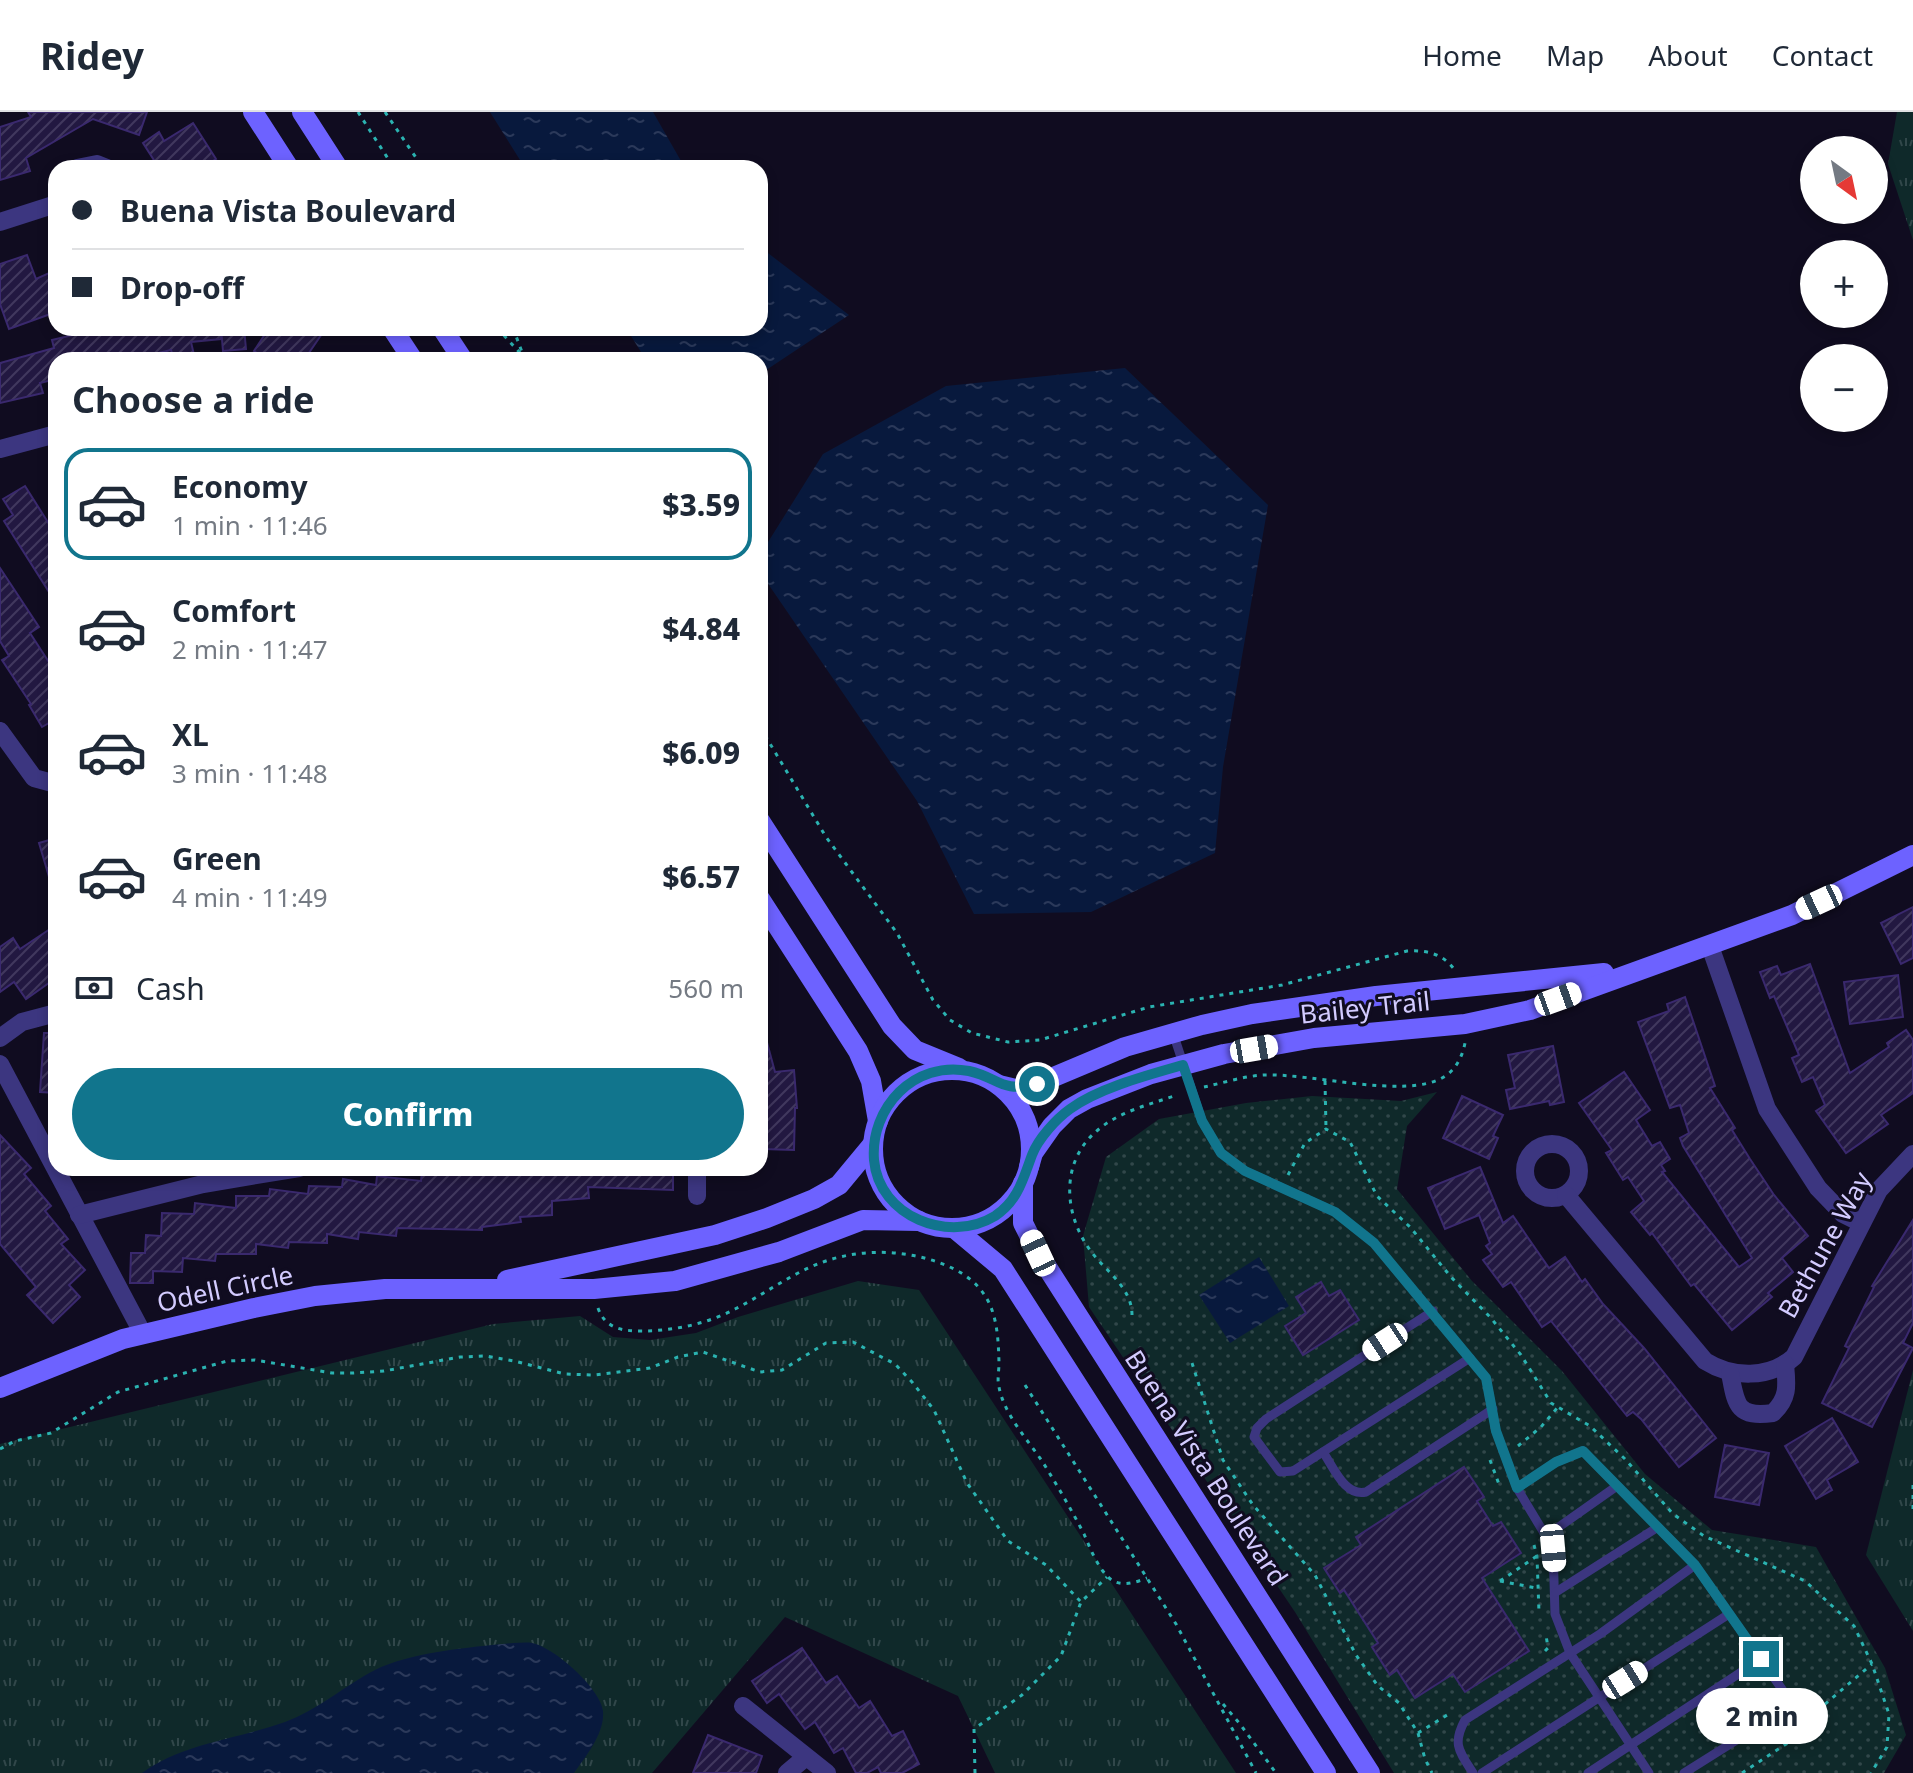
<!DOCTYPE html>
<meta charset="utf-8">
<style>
:root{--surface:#fff;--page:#f6f6f7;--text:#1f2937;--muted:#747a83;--line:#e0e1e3;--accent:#11758d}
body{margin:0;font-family:"Noto Sans",sans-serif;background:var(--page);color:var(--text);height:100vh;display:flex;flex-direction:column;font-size:30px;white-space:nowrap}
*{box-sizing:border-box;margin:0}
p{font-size:26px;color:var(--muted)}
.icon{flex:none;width:44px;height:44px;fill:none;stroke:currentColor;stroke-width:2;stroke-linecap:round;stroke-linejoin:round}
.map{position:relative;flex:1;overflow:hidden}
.sheet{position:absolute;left:48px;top:240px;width:720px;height:824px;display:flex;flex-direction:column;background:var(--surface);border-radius:24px;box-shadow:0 4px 12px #0003}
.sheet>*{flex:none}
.top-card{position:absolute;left:48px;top:48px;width:720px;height:176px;border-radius:24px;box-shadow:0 4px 12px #0003;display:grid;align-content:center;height:176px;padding:0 24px;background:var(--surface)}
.needle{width:52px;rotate:147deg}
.buttons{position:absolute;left:1800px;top:24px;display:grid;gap:16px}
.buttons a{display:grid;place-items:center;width:88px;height:88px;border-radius:50%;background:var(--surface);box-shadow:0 4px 12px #0003;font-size:40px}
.end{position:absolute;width:36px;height:36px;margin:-18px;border:10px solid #11758d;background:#fff;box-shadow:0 0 0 4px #fff}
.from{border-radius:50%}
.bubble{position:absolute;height:56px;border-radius:28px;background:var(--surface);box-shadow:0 4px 12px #0003;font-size:26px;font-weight:800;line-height:56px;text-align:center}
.car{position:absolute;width:24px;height:48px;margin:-24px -12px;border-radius:10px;box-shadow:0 0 6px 2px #0007;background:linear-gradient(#fff 24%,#345 0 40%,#fff 0 76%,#345 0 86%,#fff 0)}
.top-card b{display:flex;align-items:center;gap:28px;height:76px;font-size:30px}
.top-card b+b{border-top:2px solid var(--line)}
.top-card i{width:20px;height:20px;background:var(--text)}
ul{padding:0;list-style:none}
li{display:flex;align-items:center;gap:24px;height:112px;margin:0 16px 12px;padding:0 8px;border:4px solid transparent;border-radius:24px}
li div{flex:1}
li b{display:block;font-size:30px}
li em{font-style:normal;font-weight:800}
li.on{border-color:var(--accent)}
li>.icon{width:72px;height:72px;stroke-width:1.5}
h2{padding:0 24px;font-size:36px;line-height:96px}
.pay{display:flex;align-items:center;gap:20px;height:88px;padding:0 24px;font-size:30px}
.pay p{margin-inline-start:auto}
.primary-button{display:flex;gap:16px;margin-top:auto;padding:16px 24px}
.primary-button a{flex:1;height:92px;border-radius:48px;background:var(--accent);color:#fff;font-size:32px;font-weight:800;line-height:92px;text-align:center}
header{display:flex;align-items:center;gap:48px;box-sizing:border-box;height:112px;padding:0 40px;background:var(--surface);border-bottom:2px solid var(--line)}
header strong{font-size:38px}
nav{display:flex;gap:44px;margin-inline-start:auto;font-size:28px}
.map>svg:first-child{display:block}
.grass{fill:url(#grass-tufts)}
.park{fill:url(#park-dots)}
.water{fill:url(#water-ripples)}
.building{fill:url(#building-hatch);stroke:#3a296e;stroke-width:2}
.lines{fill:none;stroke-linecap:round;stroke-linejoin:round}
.path{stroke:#2bb3b1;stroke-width:3;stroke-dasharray:4 6;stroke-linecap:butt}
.lane{stroke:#3c3680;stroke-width:9}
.street{stroke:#3c3680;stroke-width:18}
.secondary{stroke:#6d62ff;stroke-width:20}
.route{stroke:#11758d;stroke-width:10}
.labels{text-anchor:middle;stroke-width:6;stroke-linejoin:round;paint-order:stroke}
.street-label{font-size:26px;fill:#d3cbff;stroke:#100c20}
</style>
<header>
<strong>Ridey</strong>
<nav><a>Home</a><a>Map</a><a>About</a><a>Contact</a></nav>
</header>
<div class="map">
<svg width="1913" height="1661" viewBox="0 0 1913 1661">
<defs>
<pattern id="grass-tufts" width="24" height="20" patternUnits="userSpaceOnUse" patternTransform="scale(2)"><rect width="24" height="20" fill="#0f292a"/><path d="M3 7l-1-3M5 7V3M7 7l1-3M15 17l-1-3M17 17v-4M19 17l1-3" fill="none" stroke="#31474a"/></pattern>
<pattern id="park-dots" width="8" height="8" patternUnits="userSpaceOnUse" patternTransform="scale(2)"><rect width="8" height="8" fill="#0f292a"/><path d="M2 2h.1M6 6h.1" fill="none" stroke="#31474a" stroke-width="1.8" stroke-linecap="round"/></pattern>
<pattern id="water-ripples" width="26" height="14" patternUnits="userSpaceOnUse" patternTransform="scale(2)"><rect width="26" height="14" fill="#08193d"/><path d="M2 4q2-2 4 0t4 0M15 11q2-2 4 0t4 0" fill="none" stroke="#2b395a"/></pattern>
<pattern id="building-hatch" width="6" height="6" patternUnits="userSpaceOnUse" patternTransform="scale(2)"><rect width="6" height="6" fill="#221841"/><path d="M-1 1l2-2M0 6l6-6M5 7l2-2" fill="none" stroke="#41385e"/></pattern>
</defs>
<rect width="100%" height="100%" fill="#100c20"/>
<g class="grass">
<path d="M 1897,0 L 1913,0 L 1913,128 L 1888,52 Z"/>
<path d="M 858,1169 L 919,1178 L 1236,1661 L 995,1661 L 958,1584 L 785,1505 L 652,1661 L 0,1661 L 0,1332 L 493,1212 L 580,1204 L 613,1225 L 650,1228 L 696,1221 L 738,1205 Z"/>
<path d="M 1913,1258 L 1913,1519 L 1866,1443 Z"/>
</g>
<path class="park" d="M 1437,980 L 1407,1014 L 1397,1077 L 1472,1169 L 1562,1259 L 1645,1362 L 1712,1418 L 1816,1435 L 1885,1556 L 1906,1623 L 1884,1661 L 1394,1661 L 1295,1500 L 1089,1195 L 1083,1124 L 1106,1045 L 1159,1007 L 1246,991 L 1312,984 L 1401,989 Z"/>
<g class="water">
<path d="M 490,0 L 653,0 L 685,56 L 525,56 Z"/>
<path d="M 760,135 L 849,203 L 760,262 L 760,248 L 646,248 L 626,216 L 760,216 Z"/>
<path d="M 1125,256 L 1268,393 L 1223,655 L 1215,741 L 1091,800 L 974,802 L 917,689 L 760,460 L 760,443 L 823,342 L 946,274 Z"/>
<path d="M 1259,1145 L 1289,1194 L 1230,1231 L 1199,1183 Z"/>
<path d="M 513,1531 C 519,1531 526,1530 532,1531 C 554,1535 601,1577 603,1599 C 605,1621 586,1644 574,1661 L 142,1661 C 183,1631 238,1627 285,1610 C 318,1598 344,1574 375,1558 C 411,1540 473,1535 513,1531 Z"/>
</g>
<g class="building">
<path d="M 28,0 L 147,0 L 139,23 L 93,7 L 26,46 L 30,59 L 0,68 L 0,15 L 31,5 Z"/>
<path d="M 193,11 L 216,47 L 202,56 L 159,56 L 143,31 L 159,20 L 164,29 Z"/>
<path d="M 27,143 L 36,167 L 56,158 L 56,200 L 9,217 L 0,192 L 0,152 Z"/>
<path d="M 102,216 L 220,216 L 221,227 L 191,230 L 194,243 L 174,248 L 171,238 L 142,245 L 143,248 L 56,248 L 56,267 L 40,271 L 43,281 L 0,291 L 0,251 L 54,236 L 52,228 Z"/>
<path d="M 221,216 L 244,216 L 246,237 L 223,239 Z"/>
<path d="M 269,216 L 326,216 L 304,248 L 267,248 L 254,239 Z"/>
<path d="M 25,374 L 56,423 L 56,491 L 4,409 L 13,403 L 3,387 Z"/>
<path d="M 0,456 L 39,515 L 30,521 L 56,561 L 56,607 L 42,615 L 29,593 L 31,592 L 2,548 L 9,544 L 0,529 Z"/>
<path d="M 56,726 L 56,774 L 52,775 L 39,731 Z"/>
<path d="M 1913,795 L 1913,846 L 1901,852 L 1881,811 Z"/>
<path d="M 56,813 L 56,866 L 26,887 L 14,870 L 0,880 L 0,835 L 13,826 L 20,837 Z"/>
<path d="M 1810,852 L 1850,961 L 1889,935 L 1887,931 L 1906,918 L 1913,928 L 1913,981 L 1881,1003 L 1888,1012 L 1846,1041 L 1816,999 L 1825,993 L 1813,965 L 1802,970 L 1792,946 L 1799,943 L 1774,884 L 1770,886 L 1760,860 L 1777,854 L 1781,863 Z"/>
<path d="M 1898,863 L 1903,905 L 1850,912 L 1844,870 Z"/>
<path d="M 1685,885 L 1715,974 L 1710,976 L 1735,1016 L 1732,1018 L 1750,1047 L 1774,1083 L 1808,1124 L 1782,1146 L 1793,1160 L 1768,1181 L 1772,1185 L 1732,1218 L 1694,1172 L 1691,1174 L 1652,1121 L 1650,1123 L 1631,1100 L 1644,1089 L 1628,1065 L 1623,1068 L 1606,1041 L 1612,1038 L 1579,991 L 1624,960 L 1650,998 L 1636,1008 L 1652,1034 L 1660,1030 L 1670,1047 L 1661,1053 L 1665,1059 L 1662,1060 L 1739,1155 L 1752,1146 L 1683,1034 L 1680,1026 L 1689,1021 L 1680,993 L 1670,996 L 1638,910 L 1669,899 L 1667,892 Z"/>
<path d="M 44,921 L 56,921 L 56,981 L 40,980 Z"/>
<path d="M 765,923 L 775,960 L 794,958 L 797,996 L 795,996 L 794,1038 L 760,1037 L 760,924 Z"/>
<path d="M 1553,934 L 1564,990 L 1550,993 L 1549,989 L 1510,997 L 1506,978 L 1515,976 L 1508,943 Z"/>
<path d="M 1462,984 L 1503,1003 L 1493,1024 L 1498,1026 L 1489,1047 L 1443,1026 Z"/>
<path d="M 0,1023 L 31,1056 L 24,1062 L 51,1094 L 45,1099 L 68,1127 L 61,1132 L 85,1158 L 69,1173 L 80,1185 L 53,1211 L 27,1183 L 36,1175 L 0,1132 Z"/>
<path d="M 1480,1055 L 1503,1111 L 1513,1104 L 1549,1156 L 1565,1145 L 1582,1170 L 1585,1167 L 1603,1192 L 1644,1236 L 1716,1326 L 1679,1355 L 1641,1307 L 1633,1300 L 1627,1304 L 1551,1209 L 1542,1215 L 1511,1170 L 1503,1175 L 1483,1148 L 1492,1142 L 1486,1134 L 1490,1131 L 1479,1103 L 1445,1117 L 1428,1076 Z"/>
<path d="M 456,1056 L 673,1056 L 673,1078 L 588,1075 L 589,1086 L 552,1089 L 552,1103 L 520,1105 L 521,1110 L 482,1115 L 482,1118 L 397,1116 L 396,1124 L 359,1120 L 358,1127 L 327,1122 L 327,1131 L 289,1130 L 288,1136 L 256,1132 L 256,1142 L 216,1142 L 215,1149 L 183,1146 L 182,1160 L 153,1159 L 153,1171 L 130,1171 L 131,1141 L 145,1141 L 146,1123 L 161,1124 L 162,1101 L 194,1102 L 195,1091 L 236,1096 L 236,1084 L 269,1084 L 270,1077 L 308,1082 L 309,1074 L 342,1075 L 343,1067 L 376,1073 L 377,1064 L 421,1069 L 422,1059 L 456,1060 Z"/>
<path d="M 1913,1108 L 1913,1211 L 1903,1231 L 1913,1236 L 1872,1315 L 1822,1291 L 1849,1236 L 1845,1234 L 1874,1175 L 1872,1174 Z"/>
<path d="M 1321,1170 L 1329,1184 L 1340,1178 L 1359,1208 L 1303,1243 L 1285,1214 L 1306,1201 L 1296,1185 Z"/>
<path d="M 1832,1306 L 1858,1350 L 1827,1368 L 1832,1378 L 1816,1387 L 1785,1334 Z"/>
<path d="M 1725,1333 L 1769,1341 L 1759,1393 L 1715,1385 Z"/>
<path d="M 1464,1355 L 1484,1385 L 1477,1389 L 1493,1414 L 1501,1410 L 1521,1441 L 1482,1466 L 1529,1539 L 1465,1580 L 1453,1562 L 1415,1586 L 1397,1558 L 1390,1563 L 1372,1535 L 1378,1531 L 1344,1478 L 1340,1481 L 1324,1456 L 1361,1433 L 1356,1425 Z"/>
<path d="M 802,1536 L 826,1571 L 837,1564 L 859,1596 L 870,1589 L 892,1624 L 903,1619 L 919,1652 L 902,1661 L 881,1661 L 878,1655 L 867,1661 L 856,1661 L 843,1636 L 834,1641 L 815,1610 L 805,1617 L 779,1582 L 767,1591 L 752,1569 Z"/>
<path d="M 708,1623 L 762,1644 L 756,1661 L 693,1661 Z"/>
</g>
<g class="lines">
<g class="path">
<path d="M 358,0 L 394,56"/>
<path d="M 385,0 L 423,56"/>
<path d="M 497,216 L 522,243"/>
<path d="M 513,216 L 525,248"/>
<path d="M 760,615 L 826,725 L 897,821 L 933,888 L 950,908 L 972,921 L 1008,930 L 1040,928 L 1149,895 L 1282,873 L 1407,839 C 1425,838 1442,841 1454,857"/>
<path d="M 1325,969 L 1326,1017"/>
<path d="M 1204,975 C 1223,971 1244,964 1264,963 C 1311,961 1403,987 1442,966 C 1455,959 1462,946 1465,931"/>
<path d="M 1288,1063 L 1305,1031 L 1326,1017 L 1350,1030 L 1377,1084 L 1410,1115 L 1451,1165 L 1490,1205 L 1521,1243 L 1551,1291 L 1590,1314 L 1625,1347 L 1673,1402 L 1704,1424 L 1805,1469 L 1854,1514 L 1872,1552 L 1889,1602 L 1887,1635 L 1871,1661"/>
<path d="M 598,1196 C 605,1216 621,1219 641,1219 C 673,1219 707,1212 735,1197 C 765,1182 793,1160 826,1149 C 867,1135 917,1138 956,1158 C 995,1179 998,1211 999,1251 C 999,1259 997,1268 999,1275 C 1004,1302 1027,1327 1042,1349 C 1057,1373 1071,1397 1084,1422 C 1090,1436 1097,1454 1108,1465 C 1119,1476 1134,1471 1147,1466"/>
<path d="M 1132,1203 C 1132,1175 1105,1159 1090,1138 C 1063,1101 1060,1048 1099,1017 C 1121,999 1151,992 1177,983"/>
<path d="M 1192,1251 L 1223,1348 L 1253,1393 L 1315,1463 L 1356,1543 L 1378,1574 L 1399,1591 L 1418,1621 L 1425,1647 L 1432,1661"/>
<path d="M 1025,1273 L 1176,1512 L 1256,1661"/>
<path d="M 1518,1334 L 1541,1315 L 1558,1295"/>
<path d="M 0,1337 L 15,1329 L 51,1321 L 118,1280 L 227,1249 L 255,1248 L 332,1261 L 353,1261 L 384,1259 L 460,1245 L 486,1244 L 514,1249 L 565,1262 L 594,1263 L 650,1256 L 678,1245 L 703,1240 L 760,1260 L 782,1258 L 826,1231 L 853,1230 L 895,1252 L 912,1270 L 934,1298 L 967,1371 L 1008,1429 L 1046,1453 L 1081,1490"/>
<path d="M 1490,1348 L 1500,1375"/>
<path d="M 1913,1373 L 1913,1400"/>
<path d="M 1534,1433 L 1537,1444 L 1539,1501"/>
<path d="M 1500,1469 L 1537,1444"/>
<path d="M 1500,1469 L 1536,1476"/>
<path d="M 1545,1539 L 1548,1536 L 1546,1523"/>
<path d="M 1223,1592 L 1240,1612 L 1276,1661"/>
<path d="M 1798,1601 L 1807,1602 L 1817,1599 L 1872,1552"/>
<path d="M 1418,1621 L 1452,1600"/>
<path d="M 975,1661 L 974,1617 L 1022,1583 L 1061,1544 L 1081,1490 L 1107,1465"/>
<path d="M 1742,1661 L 1806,1619 L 1807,1604"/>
</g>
<g class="lane">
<path d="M 1173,921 L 1202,1009 L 1221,1041 L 1245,1059 L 1335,1100 L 1374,1131 L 1486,1266 L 1496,1319 L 1517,1376 L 1553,1436 L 1555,1502 L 1570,1541 L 1649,1661"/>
<path d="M 1433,1199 L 1266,1307 L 1257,1316 L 1254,1325 L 1280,1360 L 1293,1359 L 1470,1246"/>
<path d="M 1323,1340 C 1334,1356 1345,1385 1366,1380 L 1493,1297"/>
<path d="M 1517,1376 L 1556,1350 L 1583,1339 L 1695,1453 L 1784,1580 L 1785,1592 L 1778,1602 L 1684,1661"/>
<path d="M 1546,1424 L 1617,1374"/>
<path d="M 1556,1480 L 1658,1415"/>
<path d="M 1473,1661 C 1459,1639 1452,1632 1465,1608 L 1600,1522 L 1695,1453"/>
<path d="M 1482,1661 L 1729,1502"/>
<path d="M 1588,1661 L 1761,1547"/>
</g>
<g class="street">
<path d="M 77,56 L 97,52 L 107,56"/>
<path d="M 0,110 L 56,92"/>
<path d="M 0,337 L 56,322"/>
<path d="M 0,619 L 34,666 L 56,672"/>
<path d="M 1710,834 L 1767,997 L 1818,1076 L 1843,1102 L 1861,1111"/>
<path d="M 0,926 L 22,910 L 56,901"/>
<path d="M 0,952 L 143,1222"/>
<circle cx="1552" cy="1059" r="27"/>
<path d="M 1566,1083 L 1705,1249 C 1732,1266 1769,1267 1794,1245 L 1879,1078 L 1913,1042"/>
<path d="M 697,1084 L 697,1056"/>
<path d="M 79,1103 L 203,1072 L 299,1056"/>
<path d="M 1730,1261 C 1736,1292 1736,1306 1773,1301 C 1789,1286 1787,1273 1785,1252"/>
<path d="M 743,1594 L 827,1661"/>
<path d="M 787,1661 L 806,1645"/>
</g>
<g class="secondary">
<path d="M 253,0 L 289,56"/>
<path d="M 302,0 L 338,56"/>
<path d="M 392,216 L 413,248"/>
<path d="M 442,216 L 463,248"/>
<path d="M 760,709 L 892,914 L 915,938 L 959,956"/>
<path d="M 760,787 L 858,939 L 871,969 L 878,1009"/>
<circle cx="952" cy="1037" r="79"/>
<path d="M 999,973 L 1016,977 L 1037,972 L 1125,935 L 1202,913 L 1252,902 L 1376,884 L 1604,861"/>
<path d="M 1029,1055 L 1033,1041 L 1052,1014 L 1069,997 L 1087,987 L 1151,962 L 1224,942 L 1314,926 L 1465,912 L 1530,898 L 1792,803 L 1913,743"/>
<path d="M 1023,1071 L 1023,1111 L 1038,1141 L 1370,1661"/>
<path d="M 954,1116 L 1003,1157 L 1326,1661"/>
<path d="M 507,1168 L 715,1123 L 767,1106 L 814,1087 L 839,1073 L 873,1032"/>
<path d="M 0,1276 L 123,1227 L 254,1196 L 315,1184 L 385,1177 L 594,1177 L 675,1169 L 779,1140 L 863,1108 L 919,1109"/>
</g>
</g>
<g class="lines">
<path class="route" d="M 1037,972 C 1000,981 1000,966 969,959 C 914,948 870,996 874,1048 C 879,1105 949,1132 995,1104 C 1018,1089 1023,1067 1032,1043 C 1038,1027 1056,1007 1070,997 C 1099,976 1148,963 1183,953 L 1202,1009 L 1221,1041 L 1245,1059 L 1335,1100 L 1374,1131 L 1486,1266 L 1496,1319 L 1517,1376 L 1556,1350 L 1583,1339 L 1695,1453 L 1761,1547"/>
</g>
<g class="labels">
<g class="street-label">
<text transform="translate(1365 896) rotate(-6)" y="9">Bailey Trail</text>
<text transform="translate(1825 1133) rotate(-61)" y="9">Bethune Way</text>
<text transform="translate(225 1177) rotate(-12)" y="9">Odell Circle</text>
<text transform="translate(1206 1356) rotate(57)" y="9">Buena Vista Boulevard</text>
</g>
</g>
</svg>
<div class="buttons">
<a><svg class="needle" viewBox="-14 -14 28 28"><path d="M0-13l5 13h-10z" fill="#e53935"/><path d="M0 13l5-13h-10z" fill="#747a83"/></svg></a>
<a>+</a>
<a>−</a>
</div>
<i class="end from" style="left:1037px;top:972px"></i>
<i class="end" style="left:1761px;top:1547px"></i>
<div class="bubble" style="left:1696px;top:1576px;width:132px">2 min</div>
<i class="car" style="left:1819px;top:790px;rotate:245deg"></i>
<i class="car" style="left:1558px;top:887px;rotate:70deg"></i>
<i class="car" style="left:1254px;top:937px;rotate:80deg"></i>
<i class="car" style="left:1038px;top:1141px;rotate:335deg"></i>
<i class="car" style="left:1385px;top:1230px;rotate:237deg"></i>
<i class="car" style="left:1553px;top:1436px;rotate:175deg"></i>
<i class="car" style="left:1625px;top:1568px;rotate:58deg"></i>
<div class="top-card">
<b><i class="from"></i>Buena Vista Boulevard</b>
<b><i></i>Drop-off</b>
</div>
<section class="sheet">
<h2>Choose a ride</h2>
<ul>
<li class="on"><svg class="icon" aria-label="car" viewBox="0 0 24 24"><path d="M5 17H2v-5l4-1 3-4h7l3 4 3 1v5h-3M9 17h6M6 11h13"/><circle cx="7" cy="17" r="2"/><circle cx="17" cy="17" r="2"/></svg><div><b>Economy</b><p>1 min · 11:46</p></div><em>$3.59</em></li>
<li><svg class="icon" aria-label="car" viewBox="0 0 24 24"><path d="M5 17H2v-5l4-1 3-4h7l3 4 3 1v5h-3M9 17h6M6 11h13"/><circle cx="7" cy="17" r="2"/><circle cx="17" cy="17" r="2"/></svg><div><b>Comfort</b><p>2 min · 11:47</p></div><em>$4.84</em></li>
<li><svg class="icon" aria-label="car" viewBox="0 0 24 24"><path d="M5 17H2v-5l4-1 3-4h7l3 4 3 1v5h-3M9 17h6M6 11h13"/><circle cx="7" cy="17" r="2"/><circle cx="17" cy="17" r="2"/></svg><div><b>XL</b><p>3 min · 11:48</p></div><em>$6.09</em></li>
<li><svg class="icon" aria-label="car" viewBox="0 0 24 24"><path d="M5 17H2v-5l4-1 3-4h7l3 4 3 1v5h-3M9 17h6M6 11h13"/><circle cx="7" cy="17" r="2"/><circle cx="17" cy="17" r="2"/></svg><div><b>Green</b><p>4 min · 11:49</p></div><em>$6.57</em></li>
</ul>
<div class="pay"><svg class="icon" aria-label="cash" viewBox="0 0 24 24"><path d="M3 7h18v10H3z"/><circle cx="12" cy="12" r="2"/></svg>Cash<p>560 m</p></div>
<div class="primary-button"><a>Confirm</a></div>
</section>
</div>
